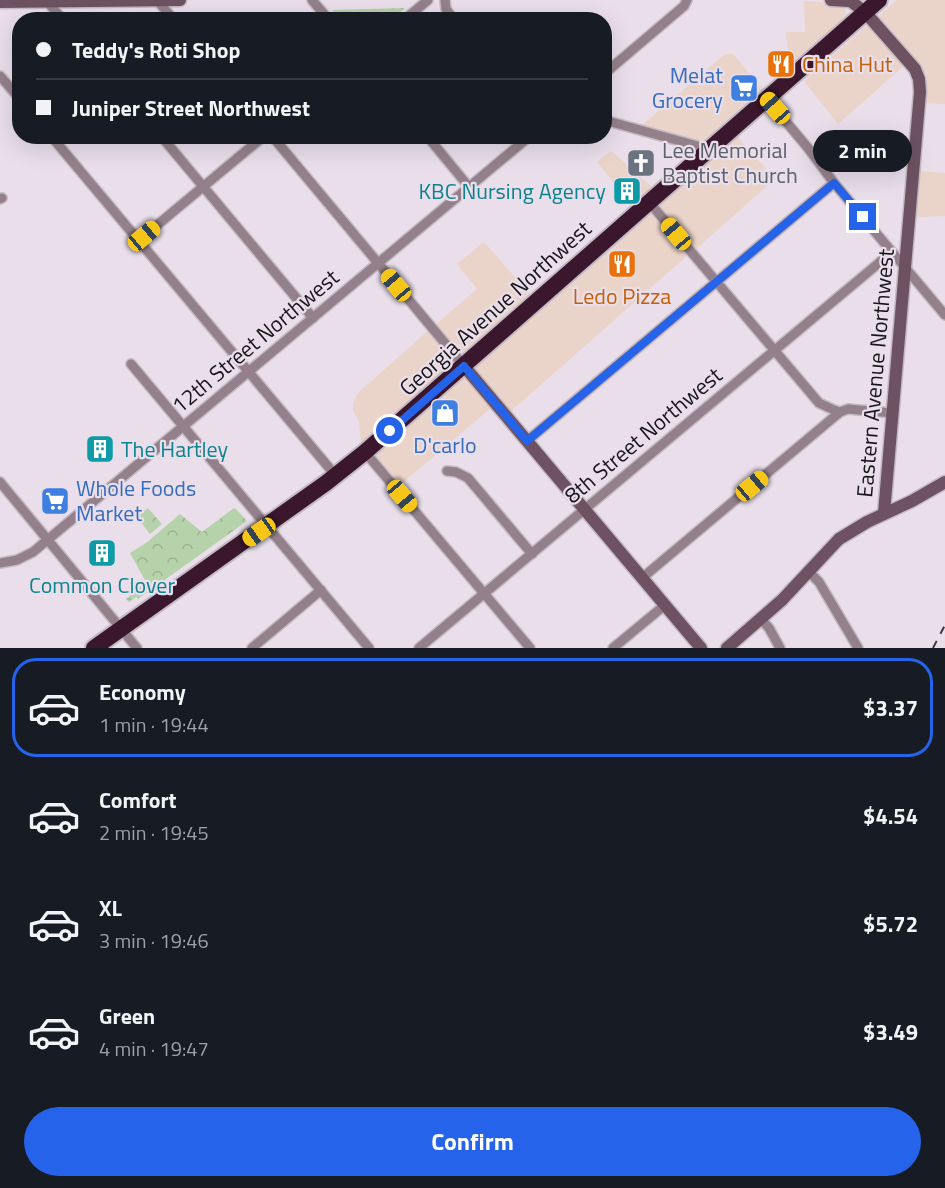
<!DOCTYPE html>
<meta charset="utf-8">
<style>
:root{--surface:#171b24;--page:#242831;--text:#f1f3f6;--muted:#9ea1a6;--line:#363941;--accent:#2563eb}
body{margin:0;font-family:"Titillium Web",sans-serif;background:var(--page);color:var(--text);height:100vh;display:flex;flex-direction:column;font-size:22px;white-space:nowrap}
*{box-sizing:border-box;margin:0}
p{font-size:20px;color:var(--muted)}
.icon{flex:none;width:33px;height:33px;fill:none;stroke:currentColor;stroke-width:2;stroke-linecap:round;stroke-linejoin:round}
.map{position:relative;height:648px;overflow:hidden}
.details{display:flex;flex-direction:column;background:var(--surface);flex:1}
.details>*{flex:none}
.top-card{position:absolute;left:12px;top:12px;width:600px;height:132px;border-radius:24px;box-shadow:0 6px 24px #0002;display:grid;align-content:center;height:132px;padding:0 24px;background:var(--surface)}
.end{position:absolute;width:27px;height:27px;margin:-14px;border:8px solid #2563eb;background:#fff;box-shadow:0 0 0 3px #fff}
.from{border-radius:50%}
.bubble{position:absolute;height:42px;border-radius:21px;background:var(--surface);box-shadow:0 6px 24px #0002;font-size:20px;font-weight:700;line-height:42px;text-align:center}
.car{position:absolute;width:18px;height:36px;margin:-18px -9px;border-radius:8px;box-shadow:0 0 4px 2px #0007;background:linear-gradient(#f5c518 24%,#345 0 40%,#f5c518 0 76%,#345 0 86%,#f5c518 0)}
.top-card b{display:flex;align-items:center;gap:21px;height:57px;font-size:22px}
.top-card b+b{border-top:2px solid var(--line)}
.top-card i{width:15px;height:15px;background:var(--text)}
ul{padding:10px 0 0;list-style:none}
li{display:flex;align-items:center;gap:18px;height:99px;margin:0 12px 9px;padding:0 12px;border:3px solid transparent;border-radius:24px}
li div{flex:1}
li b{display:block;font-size:22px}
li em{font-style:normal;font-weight:700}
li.selected{border-color:var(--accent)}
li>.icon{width:54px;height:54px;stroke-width:1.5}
.cta{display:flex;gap:12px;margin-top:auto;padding:12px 24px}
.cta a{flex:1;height:69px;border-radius:36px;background:var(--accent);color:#fff;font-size:24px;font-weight:700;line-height:69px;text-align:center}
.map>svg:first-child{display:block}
.commercial{fill:#ead3c8}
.forest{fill:url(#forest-crowns)}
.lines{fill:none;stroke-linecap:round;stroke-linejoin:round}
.street-casing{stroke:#c3bac4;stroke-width:12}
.secondary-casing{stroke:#c3bac4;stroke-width:15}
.highway-casing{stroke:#c3bac4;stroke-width:20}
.street{stroke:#94808b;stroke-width:9}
.secondary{stroke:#6e5262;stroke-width:12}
.highway{stroke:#3a172d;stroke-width:16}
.rail{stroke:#3e393f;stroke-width:2;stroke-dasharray:8 8;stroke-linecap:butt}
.route{stroke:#2563eb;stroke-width:8}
.labels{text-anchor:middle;stroke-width:4.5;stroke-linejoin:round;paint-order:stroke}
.food-label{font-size:22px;fill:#c56008;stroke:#e9deea;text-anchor:start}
.shop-label{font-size:22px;fill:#366cbe;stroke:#e9deea;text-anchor:end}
.worship-label{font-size:22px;fill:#5b616d;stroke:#e9deea;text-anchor:start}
.culture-label{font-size:22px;fill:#0d838f;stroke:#e9deea;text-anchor:end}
.street-label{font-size:22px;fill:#181519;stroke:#e9deea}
</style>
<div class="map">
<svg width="945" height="648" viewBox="0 0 945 648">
<defs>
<pattern id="forest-crowns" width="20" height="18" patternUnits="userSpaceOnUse" patternTransform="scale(1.5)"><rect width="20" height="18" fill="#b5d2aa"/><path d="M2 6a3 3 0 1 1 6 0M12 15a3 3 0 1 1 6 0" fill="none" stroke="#9bb392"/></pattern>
</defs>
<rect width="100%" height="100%" fill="#e9deea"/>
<g class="commercial">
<path d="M 897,0 L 945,0 L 945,104 L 925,103 L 927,85 L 926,74 L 920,65 L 879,16 Z"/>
<path d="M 804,1 L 833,3 L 843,6 L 846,13 L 844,18 L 784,71 L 768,53 L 788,53 L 786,32 L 805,32 Z"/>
<path d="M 866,26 L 872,28 L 905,65 L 838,124 L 804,81 Z"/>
<path d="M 725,54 L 733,54 L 762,89 L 702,142 L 641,126 Z"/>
<path d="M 737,136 L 775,179 L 696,249 L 659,205 Z"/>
<path d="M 611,151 L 652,187 L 632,205 L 597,162 Z"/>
<path d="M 919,171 L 945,173 L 945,216 L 915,217 Z"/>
<path d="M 653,212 L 688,255 L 510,412 L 491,408 L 393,491 L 368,462 Z"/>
<path d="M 484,242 L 530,294 L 462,353 L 436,324 L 477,289 L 457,264 Z"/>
<path d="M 429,330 L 454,361 L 361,442 L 359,421 L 353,410 L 353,403 L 358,393 Z"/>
</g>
<g class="forest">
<path d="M 405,8 L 392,20 L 340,19 L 332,10 Z"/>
<path d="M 148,508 L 162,524 L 150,534 L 137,517 Z"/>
<path d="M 234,508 L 236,509 L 247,521 L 138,599 L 136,597 L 129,602 L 126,599 L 146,582 L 130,553 L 146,543 L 180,514 L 202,532 Z"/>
</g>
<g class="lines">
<g class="street-casing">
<g id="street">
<path d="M 46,0 L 63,20"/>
<path d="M 157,0 L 174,20"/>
<path d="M 312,0 L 329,20"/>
<path d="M 445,0 L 446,9 L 454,20"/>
<path d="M 404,20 L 428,0"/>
<path d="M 604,74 L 684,6 L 687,0"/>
<path d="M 0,76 L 20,99"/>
<path d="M 767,99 L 808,148 L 834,183 L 945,315"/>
<path d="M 604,120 L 694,145 L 697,146 L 704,154"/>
<path d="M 51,136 L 336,476"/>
<path d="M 161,136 L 313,318"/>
<path d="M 272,136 L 464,366"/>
<path d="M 427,136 L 469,187"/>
<path d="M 0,199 L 2,198"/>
<path d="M 649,202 L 819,403 L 834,410 L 840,412 L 848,409 L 893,413"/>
<path d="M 138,241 L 264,136"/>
<path d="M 131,364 L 369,648"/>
<path d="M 527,441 L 834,183"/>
<path d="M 365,452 L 530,648"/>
<path d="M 447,471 L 456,472 L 468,478 L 532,554"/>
<path d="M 0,482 L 137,648"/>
<path d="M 0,563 L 17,560 L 33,552 L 530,136"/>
<path d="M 808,571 L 819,582 L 858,648"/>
<path d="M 642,578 L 840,412"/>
<path d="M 761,619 L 769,628 L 780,648"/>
<path d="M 252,648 L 321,590"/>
<path d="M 419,648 L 892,252"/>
<path d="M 613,648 L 665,605"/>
</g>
</g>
<g class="secondary-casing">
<g id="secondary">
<path d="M 831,0 L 849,1"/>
<path d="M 849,0 L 865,12 L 915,69 L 919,79 L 920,92 L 884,513"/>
<path d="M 0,2 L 180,0"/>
<path d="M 464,366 L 701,648"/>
<path d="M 727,648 L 782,600 L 839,539 L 867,522 L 912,501 L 945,482"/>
</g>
</g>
<g class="highway-casing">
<path id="highway" d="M 94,648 L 326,483 L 365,452 L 879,0"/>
</g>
<use href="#street" class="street"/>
<use href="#secondary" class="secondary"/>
<use href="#highway" class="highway"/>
<path class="rail" d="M 933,648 L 945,625"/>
</g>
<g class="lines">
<path class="route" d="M 390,431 L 464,366 L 527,441 L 834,183 L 863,217"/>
</g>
<defs>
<g id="restaurant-square" transform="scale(1.5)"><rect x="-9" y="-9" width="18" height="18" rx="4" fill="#e8710a" stroke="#e9deea"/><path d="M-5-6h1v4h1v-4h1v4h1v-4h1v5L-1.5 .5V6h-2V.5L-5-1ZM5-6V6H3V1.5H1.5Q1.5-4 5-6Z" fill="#fff"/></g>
<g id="supermarket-square" transform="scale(1.5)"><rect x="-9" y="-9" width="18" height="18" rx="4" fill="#3f7fe0" stroke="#e9deea"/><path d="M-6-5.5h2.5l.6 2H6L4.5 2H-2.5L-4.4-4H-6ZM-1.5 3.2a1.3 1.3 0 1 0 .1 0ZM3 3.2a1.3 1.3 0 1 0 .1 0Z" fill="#fff"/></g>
<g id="church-square" transform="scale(1.5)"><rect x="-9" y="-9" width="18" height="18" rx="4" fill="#6b7280" stroke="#e9deea"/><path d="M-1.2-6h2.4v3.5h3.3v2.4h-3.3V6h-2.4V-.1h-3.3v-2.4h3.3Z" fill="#fff"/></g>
<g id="building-square" transform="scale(1.5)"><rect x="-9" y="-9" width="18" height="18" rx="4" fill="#0f9aa8" stroke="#e9deea"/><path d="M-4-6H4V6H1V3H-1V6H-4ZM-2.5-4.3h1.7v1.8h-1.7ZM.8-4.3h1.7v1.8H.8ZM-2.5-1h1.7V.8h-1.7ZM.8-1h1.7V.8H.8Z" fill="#fff"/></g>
<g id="shop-square" transform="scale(1.5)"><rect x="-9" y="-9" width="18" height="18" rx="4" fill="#3f7fe0" stroke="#e9deea"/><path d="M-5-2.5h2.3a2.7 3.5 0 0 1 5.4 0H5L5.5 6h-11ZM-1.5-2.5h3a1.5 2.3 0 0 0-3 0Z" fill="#fff"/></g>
</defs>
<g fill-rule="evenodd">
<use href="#restaurant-square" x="781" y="64"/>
<use href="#supermarket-square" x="744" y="88"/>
<use href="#church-square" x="641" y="163"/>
<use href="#building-square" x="627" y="191"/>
<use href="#restaurant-square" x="622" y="264"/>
<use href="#shop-square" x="445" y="413"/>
<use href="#building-square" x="100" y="449"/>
<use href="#supermarket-square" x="55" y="501"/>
<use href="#building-square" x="102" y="553"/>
</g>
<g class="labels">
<g class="food-label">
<text x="802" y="72">China Hut</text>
<text x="622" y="304" text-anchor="middle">Ledo Pizza</text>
</g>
<g class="shop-label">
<text x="723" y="83">Melat<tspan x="723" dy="25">Grocery</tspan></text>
<text x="445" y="453" text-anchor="middle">D'carlo</text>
<text x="76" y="496" text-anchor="start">Whole Foods<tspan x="76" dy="25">Market</tspan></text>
</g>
<g class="worship-label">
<text x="662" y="158">Lee Memorial<tspan x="662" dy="25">Baptist Church</tspan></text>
</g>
<g class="culture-label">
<text x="606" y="199">KBC Nursing Agency</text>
<text x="121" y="457" text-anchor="start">The Hartley</text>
<text x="102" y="593" text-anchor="middle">Common Clover</text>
</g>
<g class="street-label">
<text transform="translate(495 308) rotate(-42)" y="8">Georgia Avenue Northwest</text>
<text transform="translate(255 341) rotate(-40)" y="8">12th Street Northwest</text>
<text transform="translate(875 373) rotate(-85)" y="8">Eastern Avenue Northwest</text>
<text transform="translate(643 435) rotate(-40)" y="8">8th Street Northwest</text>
</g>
</g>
</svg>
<i class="end from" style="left:390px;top:431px"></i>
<i class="end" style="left:863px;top:217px"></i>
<div class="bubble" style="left:813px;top:130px;width:99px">2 min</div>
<i class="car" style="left:775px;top:108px;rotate:319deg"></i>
<i class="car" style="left:676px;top:234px;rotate:320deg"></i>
<i class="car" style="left:144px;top:236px;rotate:50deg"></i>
<i class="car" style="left:396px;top:285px;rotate:320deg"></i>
<i class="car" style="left:752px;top:486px;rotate:50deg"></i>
<i class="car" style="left:402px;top:496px;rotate:140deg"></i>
<i class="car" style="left:259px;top:532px;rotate:235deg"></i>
<div class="top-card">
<b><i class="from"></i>Teddy's Roti Shop</b>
<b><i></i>Juniper Street Northwest</b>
</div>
</div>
<section class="details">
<ul>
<li class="selected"><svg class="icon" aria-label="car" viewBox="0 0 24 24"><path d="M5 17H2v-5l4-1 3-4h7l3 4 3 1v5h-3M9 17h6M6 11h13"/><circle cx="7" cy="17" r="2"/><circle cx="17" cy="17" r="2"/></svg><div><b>Economy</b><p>1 min · 19:44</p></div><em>$3.37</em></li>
<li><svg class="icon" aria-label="car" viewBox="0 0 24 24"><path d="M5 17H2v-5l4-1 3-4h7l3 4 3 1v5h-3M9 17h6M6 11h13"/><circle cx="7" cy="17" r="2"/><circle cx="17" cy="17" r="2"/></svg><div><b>Comfort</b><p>2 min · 19:45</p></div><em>$4.54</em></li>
<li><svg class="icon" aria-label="car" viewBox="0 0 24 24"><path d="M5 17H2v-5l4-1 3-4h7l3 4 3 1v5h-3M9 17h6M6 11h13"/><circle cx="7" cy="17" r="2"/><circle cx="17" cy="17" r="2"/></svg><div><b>XL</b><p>3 min · 19:46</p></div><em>$5.72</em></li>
<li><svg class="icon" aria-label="car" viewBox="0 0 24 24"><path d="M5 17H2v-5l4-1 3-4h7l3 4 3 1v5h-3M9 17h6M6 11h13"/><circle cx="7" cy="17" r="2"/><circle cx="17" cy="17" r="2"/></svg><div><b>Green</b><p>4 min · 19:47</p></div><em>$3.49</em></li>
</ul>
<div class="cta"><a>Confirm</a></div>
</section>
